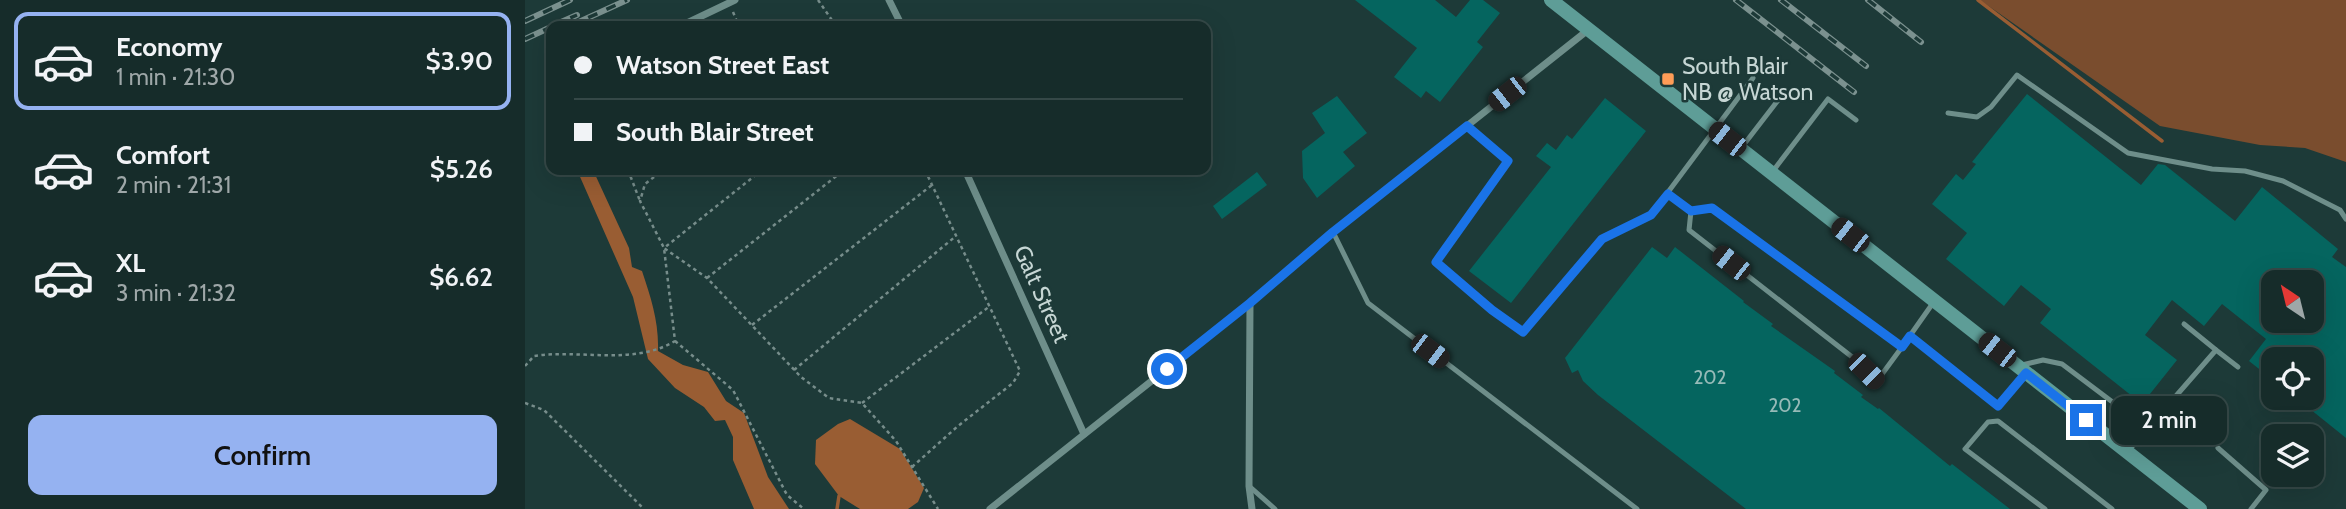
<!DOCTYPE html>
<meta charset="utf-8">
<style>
:root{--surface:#162c2a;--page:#233836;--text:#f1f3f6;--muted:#9ea7a8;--line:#354847;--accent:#95b2f1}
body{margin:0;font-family:Cabin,sans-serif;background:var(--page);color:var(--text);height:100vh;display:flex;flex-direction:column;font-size:26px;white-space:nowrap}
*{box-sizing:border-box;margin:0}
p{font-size:23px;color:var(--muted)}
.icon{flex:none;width:38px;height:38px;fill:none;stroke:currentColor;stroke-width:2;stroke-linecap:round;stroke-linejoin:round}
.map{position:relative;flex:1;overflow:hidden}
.side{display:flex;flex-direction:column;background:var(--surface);width:525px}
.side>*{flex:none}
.guide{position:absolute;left:21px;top:21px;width:665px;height:154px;border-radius:14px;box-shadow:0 7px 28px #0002,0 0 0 2px var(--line);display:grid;align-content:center;height:154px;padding:0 28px;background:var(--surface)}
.needle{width:46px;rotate:325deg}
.tools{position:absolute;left:1736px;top:270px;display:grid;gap:14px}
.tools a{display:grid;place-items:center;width:63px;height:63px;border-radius:14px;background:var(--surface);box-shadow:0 7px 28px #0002,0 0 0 2px var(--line);font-size:35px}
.end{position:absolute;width:32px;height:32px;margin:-16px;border:9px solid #1a73e8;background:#fff;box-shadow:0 0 0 4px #fff}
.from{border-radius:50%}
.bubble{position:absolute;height:49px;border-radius:14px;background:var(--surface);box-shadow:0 7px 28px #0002,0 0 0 2px var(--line);font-size:23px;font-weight:600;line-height:49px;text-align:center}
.car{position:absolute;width:21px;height:42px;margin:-21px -10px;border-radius:9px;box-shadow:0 0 5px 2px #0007;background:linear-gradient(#222 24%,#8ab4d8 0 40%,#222 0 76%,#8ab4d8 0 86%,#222 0)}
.guide b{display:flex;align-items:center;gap:24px;height:66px;font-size:26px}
.guide b+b{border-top:2px solid var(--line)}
.guide i{width:18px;height:18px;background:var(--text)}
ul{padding:12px 0 0;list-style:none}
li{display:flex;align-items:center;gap:21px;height:98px;margin:0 14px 10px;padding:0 14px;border:4px solid transparent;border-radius:14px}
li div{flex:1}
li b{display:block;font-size:26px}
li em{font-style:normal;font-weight:600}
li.current{border-color:var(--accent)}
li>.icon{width:63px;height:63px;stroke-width:1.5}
.cta{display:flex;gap:14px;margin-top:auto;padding:14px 28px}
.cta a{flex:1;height:80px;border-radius:14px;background:var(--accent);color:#111;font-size:28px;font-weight:600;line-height:80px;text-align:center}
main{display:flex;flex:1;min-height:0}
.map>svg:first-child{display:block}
.green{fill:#7a4d2e}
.water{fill:#995d33}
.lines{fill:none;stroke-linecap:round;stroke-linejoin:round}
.stream{stroke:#995d33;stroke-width:3.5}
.building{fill:#05655f;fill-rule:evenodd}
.path{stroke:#778d8b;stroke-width:2.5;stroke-dasharray:3.5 3.5;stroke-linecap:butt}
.lane{stroke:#6e8e8a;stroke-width:5}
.street{stroke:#6e8e8a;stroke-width:7}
.secondary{stroke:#5e9d97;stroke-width:14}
.rail-casing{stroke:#7b918f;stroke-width:6}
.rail{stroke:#1d3a38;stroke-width:3.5;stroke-dasharray:10;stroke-linecap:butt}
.route{stroke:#1a73e8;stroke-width:9}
.poi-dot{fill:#fe9c57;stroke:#1d3a38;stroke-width:2.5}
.labels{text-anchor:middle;stroke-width:5;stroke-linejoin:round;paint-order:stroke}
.number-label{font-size:19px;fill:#96bab7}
.poi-label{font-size:23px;fill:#c6d6d4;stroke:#1d3a38;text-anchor:start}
.street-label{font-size:23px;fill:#c6d6d4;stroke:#1d3a38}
</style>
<main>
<section class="side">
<ul>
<li class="current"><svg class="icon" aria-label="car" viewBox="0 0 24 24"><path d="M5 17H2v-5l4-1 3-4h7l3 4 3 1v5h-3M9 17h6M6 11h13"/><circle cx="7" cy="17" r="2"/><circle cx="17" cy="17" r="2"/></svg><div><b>Economy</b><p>1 min · 21:30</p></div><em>$3.90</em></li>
<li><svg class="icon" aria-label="car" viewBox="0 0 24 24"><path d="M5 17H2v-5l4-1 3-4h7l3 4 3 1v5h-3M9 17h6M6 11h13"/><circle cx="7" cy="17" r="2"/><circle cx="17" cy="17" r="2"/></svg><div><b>Comfort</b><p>2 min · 21:31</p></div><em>$5.26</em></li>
<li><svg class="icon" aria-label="car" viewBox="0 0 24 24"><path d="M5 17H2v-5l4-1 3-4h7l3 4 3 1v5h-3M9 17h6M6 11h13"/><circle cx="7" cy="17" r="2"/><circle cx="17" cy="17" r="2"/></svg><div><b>XL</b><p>3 min · 21:32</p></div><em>$6.62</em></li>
</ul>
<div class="cta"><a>Confirm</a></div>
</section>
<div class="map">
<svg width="1821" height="509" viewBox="0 0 1821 509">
<rect width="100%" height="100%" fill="#1d3a38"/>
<path class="green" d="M 1455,0 L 1821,0 L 1821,162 L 1780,148 L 1735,145 L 1635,126 Z"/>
<g class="water">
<path d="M 52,170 L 68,170 L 104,248 L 107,267 L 117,271 C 126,298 134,322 133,351 L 158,365 L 183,372 L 201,401 L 219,413 L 243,477 L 264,509 L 229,509 L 208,460 L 208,437 L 200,420 L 190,421 L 179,407 L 150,388 L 123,359 L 108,297 Z"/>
<path d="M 325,419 L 375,449 L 399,488 L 393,502 L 383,509 L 335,509 L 314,496 L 290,464 L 291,440 L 313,424 Z"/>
</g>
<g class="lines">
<g class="stream">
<path d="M 1453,0 L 1637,141"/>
<path d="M 312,509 L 314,496"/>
</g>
</g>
<g class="building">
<path d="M 830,0 L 910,0 L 931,17 L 945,0 L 958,0 L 975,13 L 952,42 L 958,47 L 915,102 L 901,91 L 896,98 L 869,77 L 892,48 Z"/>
<path d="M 1502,94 L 1616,185 L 1633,164 L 1640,165 L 1710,221 L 1737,187 L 1813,249 L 1807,257 L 1821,267 L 1821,438 L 1770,397 L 1787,397 L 1787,359 L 1748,359 L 1748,380 L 1724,361 L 1741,339 L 1697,304 L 1679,326 L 1647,300 L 1620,335 L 1652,360 L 1617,404 L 1515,323 L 1526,309 L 1496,285 L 1479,306 L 1421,259 L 1442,233 L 1407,204 L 1431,174 L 1438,180 L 1451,164 L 1447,162 ZM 1748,282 L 1787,282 L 1787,320 L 1748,320 Z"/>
<path d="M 812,96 L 842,133 L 818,152 L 830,166 L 792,198 L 778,178 L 777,151 L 800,133 L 787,113 Z"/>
<path d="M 1080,98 L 1121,131 L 986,303 L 944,271 L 1026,167 L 1011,156 L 1022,143 L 1031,150 L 1042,135 L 1047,139 Z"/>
<path d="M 732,172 L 742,185 L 697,219 L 688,206 Z"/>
<path d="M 1127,247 L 1142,258 L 1150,247 L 1219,301 L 1218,302 L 1248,324 L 1246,326 L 1310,371 L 1309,373 L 1338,395 L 1336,397 L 1353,409 L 1354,408 L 1425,466 L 1427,464 L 1485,509 L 1221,509 L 1073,395 L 1058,381 L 1053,370 L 1047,373 L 1040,358 Z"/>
</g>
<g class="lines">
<g class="path">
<path d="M 293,0 L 311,26"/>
<path d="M 208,12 L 214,26"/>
<path d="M 103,170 L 115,201"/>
<path d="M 237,170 L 139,248 L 182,278 L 276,377 L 304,398 L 337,403 L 371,441 L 413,509"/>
<path d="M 182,278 L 319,170"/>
<path d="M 227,325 L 407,185"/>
<path d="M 150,341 L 208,390 L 262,495 L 279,509"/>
<path d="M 0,366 L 9,356 C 54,349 109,366 150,341 L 139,248 L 115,201 L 120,184 L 138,170"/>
<path d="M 269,370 L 431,236"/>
<path d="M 0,403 L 19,410 L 119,509"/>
<path d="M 337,403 L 465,306"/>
<path d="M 387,467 L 433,426 L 488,383 L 495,371 L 400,170"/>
</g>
<g class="lane">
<path d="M 1423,113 L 1452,117 L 1466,107 L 1492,75 L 1603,153 L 1687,169 L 1720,171 L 1758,181 L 1815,210 L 1821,219"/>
<path d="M 942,126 L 983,161 L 911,263 L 967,310 L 997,332 L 1077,239 L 1126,215 L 1228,78"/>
<path d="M 1217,147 L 1254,99"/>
<path d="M 1248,171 L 1303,99 L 1331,120"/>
<path d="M 1143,194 L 1166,211 L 1187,208 L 1377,347 L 1408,303"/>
<path d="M 1166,211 L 1164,230 L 1331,360 L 1352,381 L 1377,347"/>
<path d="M 808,232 L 843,303 L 1112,509"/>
<path d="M 1385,336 L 1473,406 L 1500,374"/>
<path d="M 1691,350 L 1713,367"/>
<path d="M 1497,365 L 1518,360 L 1537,364 L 1622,428"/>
<path d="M 1693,448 L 1741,490 L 1726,509"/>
<path d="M 1603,451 L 1691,350 L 1659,324"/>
<path d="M 724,486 L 750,509"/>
<path d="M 1520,509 L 1440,449 L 1463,422 L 1473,421 L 1587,509"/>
</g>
<g class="street">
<path d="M 364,0 L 377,26"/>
<path d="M 162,23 L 210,0"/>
<path d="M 440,170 L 559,434"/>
<path d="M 725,303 L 724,486 L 727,509"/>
<path d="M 465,509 L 725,303 L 808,232 L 1063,30"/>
</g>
<path class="secondary" d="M 1026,0 L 1675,509"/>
<g class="rail-casing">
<g id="rail">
<path d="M 1211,0 L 1329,92"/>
<path d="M 1256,0 L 1341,66"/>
<path d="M 1343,0 L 1396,42"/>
<path d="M 0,21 L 45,0"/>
<path d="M 27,26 L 52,15"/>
<path d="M 45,26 L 102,0"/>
<path d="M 0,39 L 26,27"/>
</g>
</g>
<use href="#rail" class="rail"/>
</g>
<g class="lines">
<path class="route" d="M 642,369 L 725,303 L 808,232 L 942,126 L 983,161 L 911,262 L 967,310 L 998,332 L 1077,239 L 1126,215 L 1143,194 L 1166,211 L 1187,208 L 1377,347 L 1385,336 L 1473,406 L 1501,373 L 1561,420"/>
</g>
<rect class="poi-dot" x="1136" y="72" width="14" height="14" rx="3.5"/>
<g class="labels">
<g class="number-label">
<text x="1185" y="384">202</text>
<text x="1260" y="412">202</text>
</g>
<g class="poi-label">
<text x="1157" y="74">South Blair<tspan x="1157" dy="26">NB @ Watson</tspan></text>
</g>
<g class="street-label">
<text transform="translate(517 294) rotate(66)" y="8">Galt Street</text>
</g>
</g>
</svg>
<div class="tools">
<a><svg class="needle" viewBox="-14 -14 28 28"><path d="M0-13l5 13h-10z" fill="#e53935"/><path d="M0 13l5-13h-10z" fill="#9ea7a8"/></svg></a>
<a><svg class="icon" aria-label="locate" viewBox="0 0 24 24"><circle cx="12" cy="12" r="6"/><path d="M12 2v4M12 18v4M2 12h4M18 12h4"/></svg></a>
<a><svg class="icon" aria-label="layers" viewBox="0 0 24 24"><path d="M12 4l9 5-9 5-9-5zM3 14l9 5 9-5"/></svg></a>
</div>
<i class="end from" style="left:642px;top:369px"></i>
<i class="end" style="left:1561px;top:420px"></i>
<div class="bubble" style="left:1586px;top:396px;width:116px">2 min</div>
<i class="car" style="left:982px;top:94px;rotate:232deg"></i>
<i class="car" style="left:1202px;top:139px;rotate:308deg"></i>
<i class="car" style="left:1325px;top:235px;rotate:308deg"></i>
<i class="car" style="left:1206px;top:263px;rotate:308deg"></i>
<i class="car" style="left:1472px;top:350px;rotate:308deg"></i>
<i class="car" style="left:905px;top:351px;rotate:127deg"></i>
<i class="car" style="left:1341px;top:371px;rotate:135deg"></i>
<div class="guide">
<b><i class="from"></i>Watson Street East</b>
<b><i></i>South Blair Street</b>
</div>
</div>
</main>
